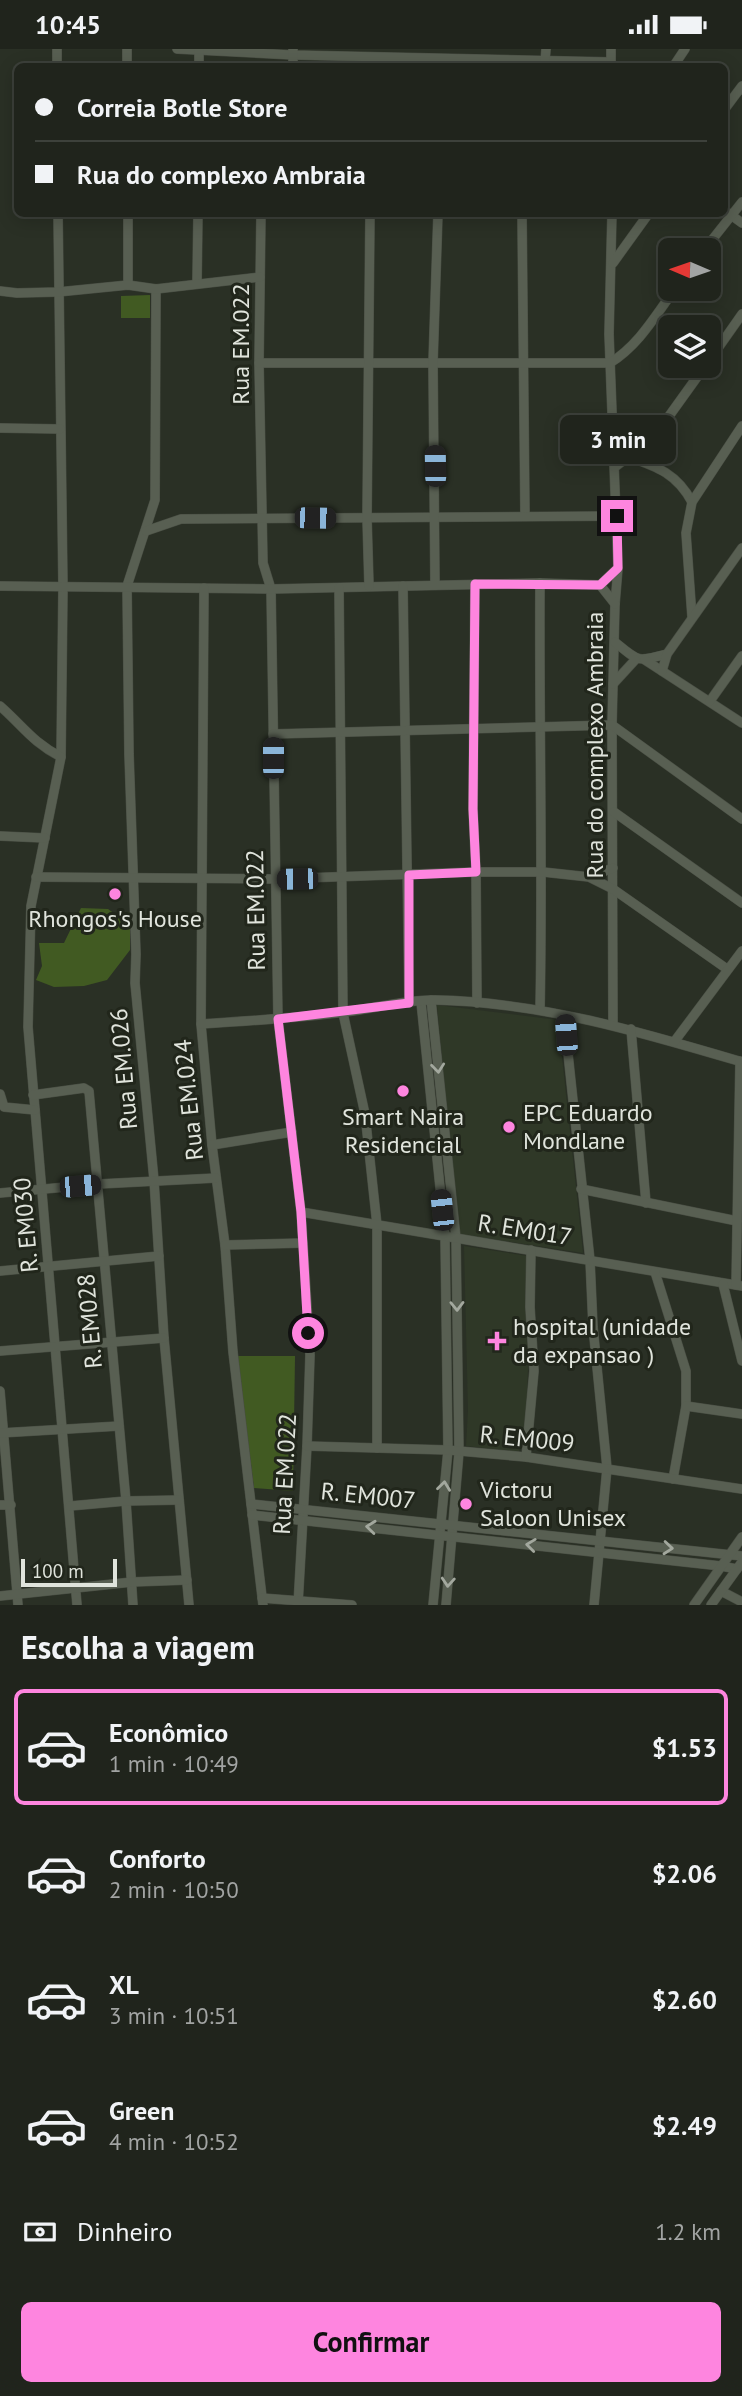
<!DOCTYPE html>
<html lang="pt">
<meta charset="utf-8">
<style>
:root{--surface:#20241c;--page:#282c25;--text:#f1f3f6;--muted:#a2a4a3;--line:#3d413b;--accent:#fe85df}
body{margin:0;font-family:"PT Sans",sans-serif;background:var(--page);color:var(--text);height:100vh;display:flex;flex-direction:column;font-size:26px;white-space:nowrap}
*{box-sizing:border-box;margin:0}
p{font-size:23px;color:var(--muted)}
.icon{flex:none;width:38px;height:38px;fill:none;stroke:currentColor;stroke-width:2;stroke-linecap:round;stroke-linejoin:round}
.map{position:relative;height:1556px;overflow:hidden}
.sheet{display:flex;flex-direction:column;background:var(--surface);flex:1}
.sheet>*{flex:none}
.hud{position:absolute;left:14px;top:14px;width:714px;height:154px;border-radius:10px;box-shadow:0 4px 18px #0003,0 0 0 2px var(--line);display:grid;align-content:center;height:154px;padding:0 21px;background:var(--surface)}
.needle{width:46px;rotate:272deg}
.fabs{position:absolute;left:658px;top:189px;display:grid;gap:14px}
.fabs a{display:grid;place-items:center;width:63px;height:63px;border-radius:10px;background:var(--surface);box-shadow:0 4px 18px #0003,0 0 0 2px var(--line);font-size:35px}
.scale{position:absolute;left:21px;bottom:18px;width:96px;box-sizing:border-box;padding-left:7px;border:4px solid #e0e4dc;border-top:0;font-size:19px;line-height:24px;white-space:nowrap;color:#e0e4dc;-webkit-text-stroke:5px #21261b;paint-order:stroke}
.end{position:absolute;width:32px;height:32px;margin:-16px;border:9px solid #fe85df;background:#111;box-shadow:0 0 0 4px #111}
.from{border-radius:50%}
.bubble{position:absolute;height:49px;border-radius:10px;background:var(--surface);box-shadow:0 4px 18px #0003,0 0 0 2px var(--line);font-size:23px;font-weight:700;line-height:49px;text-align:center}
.car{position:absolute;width:21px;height:42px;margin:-21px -10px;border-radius:9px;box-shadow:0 0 5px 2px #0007;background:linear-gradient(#222 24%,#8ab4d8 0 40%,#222 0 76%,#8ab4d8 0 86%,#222 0)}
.hud b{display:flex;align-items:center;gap:24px;height:66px;font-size:26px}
.hud b+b{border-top:2px solid var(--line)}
.hud i{width:18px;height:18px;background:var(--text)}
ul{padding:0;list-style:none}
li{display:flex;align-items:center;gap:21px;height:116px;margin:0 14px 10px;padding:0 7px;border:4px solid transparent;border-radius:10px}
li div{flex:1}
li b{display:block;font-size:26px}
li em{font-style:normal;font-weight:700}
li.selected{border-color:var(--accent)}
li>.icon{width:63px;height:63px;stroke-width:1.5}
h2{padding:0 21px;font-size:32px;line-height:84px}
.pay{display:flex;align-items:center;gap:18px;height:77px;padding:0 21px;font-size:26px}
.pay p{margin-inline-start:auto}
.action{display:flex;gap:14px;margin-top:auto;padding:14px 21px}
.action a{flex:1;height:80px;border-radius:10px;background:var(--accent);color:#111;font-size:28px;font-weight:700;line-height:80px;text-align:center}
.status{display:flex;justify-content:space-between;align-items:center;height:49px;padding:0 35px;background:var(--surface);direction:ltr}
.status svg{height:19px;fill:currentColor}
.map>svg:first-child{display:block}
.built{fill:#2f3827}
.green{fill:#415a22}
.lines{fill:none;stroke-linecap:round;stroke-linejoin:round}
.minor-casing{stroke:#484d43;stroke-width:10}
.minor{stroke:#585f52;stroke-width:9}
.oneway{stroke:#a3a89e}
.route{stroke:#fe85df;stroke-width:9}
.poi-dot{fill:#fe85df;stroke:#21261b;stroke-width:2.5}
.labels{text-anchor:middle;stroke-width:6;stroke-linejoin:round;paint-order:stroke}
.street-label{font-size:24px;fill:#e0e4dc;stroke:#21261b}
.poi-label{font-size:24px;fill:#e0e4dc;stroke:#21261b;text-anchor:start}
</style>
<div class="status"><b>10:45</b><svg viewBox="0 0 49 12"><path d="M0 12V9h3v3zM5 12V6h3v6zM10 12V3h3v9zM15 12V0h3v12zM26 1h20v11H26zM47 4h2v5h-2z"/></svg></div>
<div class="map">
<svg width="742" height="1556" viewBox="0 0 742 1556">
<rect width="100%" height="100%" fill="#2a3025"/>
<g class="built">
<path d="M 437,956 L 558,971 L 583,1204 L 458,1185 Z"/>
<path d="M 464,1197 L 527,1207 L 528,1320 L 526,1371 L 519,1403 L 466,1397 L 468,1362 Z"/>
</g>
<g class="green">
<path d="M 150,246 L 150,269 L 121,269 L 121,247 Z"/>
<path d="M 81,859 L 108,860 L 115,865 L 130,863 L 130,901 L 107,931 L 84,937 L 54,938 L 36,931 L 42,917 L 39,894 L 64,894 Z"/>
<path d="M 237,1307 L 295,1307 L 293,1442 L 254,1439 Z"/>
</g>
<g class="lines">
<g class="minor-casing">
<g id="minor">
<path d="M 57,0 L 57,18"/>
<path d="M 127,0 L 127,18"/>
<path d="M 177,0 L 293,6 L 611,13"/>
<path d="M 611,0 L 611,18"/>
<path d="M 545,13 L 546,0"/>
<path d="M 199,18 L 199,2"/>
<path d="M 293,18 L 293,0"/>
<path d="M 673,18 L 685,0"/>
<path d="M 724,61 L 742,37"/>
<path d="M 724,161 L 742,174"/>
<path d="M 58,164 L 63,538 L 61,708"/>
<path d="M 128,164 L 128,236"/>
<path d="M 261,164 L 259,314 L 263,514 L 271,540 L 278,970 L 301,1163 L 310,1306 L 307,1397 L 298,1556"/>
<path d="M 522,164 L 525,467"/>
<path d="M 612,164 L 609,285 L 618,519 L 615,555 L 612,676 L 613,976"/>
<path d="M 704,201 L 742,153"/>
<path d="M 613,214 L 649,164"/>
<path d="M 197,234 L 198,164"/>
<path d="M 156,240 L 155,451 L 127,537 L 129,705 L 136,905 L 135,934 L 154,1131 L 164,1289 L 189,1556"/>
<path d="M 0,242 L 17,244 L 58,243 L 128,236 L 156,240 L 260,228"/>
<path d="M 709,312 L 742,265"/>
<path d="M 259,314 L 610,314 C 639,296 655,267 675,240"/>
<path d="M 0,379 L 60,380"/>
<path d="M 629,408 C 658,418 677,425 692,453"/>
<path d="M 615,418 L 654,388 L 705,317"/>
<path d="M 146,482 L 181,470 L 617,467"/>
<path d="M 540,534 C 539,676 543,818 540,961"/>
<path d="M 475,535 L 473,760 L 476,823 L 477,954"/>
<path d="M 435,536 L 433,314 L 438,164"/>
<path d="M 600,536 L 615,555"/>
<path d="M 0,537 L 271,540 L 540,534 L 600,536 L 618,519"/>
<path d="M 369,537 L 367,469 L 370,164"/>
<path d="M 403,537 L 409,954"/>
<path d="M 204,539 L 201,975 L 212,1096 L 225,1196 L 233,1303 L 263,1556"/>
<path d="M 339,539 L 343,964 L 365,1065 L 377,1176 L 377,1399"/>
<path d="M 692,568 L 686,484 L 692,453 L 742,377"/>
<path d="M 615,593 C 639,613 637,613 667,605"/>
<path d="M 645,611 L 742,674"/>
<path d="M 662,622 L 667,605 L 742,499"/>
<path d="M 613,635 L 635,611"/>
<path d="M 710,652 L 742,607"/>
<path d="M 0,657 C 23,677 32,693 61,708 L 31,857 L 28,978 L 77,1556"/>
<path d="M 273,685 L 612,676 L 742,770"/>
<path d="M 614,763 L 742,854"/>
<path d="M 0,787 L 45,789"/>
<path d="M 36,828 L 274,830 L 476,823 L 543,823 L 589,828 L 613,840 L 727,920"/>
<path d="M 589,828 L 613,819"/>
<path d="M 431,951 L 456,1189 L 459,1403 L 446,1556"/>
<path d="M 421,953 L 445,1187 L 448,1401 L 433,1556"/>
<path d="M 564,967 L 590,1211 L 593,1278 L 607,1419 L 594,1556"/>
<path d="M 201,975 C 249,972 297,969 345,963 C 371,960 409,950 435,951 C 540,953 641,983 742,1013"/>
<path d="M 631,980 L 646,1154"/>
<path d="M 674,993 L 742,902"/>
<path d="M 0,1045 L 4,1058 L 35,1061"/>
<path d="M 33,1046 L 84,1039 L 89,1042 L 126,1452 L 133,1556"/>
<path d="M 212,1096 L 292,1083"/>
<path d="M 581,1140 L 737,1172"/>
<path d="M 0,1144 L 99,1135 L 216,1129"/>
<path d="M 301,1163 L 742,1237"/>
<path d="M 225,1196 L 303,1194"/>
<path d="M 0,1222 L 159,1207"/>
<path d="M 655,1223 L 686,1322 L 686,1357 L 673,1430"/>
<path d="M 723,1235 L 742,1312"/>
<path d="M 736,1236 L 740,1012"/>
<path d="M 0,1302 L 164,1289"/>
<path d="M 0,1342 L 18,1556"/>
<path d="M 686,1357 L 742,1365"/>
<path d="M 0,1384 L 119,1377"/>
<path d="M 307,1397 L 448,1401 L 526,1408 L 742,1440"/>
<path d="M 526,1408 L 534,1322 L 530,1258 L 531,1201"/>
<path d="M 251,1455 L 742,1507"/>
<path d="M 0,1456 L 11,1456"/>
<path d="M 70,1457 L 126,1452 L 179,1451"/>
<path d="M 252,1466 L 721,1517 L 737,1520"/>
<path d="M 721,1542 L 742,1553"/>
<path d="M 0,1547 L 132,1533 L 187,1531"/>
<path d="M 262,1549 L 352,1556"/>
<path d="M 694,1556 L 742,1488"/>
<path d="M 711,1556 L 742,1513"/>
</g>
</g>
<use href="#minor" class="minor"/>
</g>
<defs><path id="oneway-chevron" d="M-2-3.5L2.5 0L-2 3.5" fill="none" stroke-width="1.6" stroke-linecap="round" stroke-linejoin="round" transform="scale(1.75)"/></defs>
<g class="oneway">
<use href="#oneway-chevron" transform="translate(438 1019) rotate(84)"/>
<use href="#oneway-chevron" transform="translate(457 1257) rotate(89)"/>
<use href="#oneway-chevron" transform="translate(444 1437) rotate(-83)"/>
<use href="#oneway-chevron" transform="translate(371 1478) rotate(-174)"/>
<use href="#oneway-chevron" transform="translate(531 1496) rotate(-173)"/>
<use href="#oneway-chevron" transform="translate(668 1499) rotate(5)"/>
<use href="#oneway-chevron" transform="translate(448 1533) rotate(94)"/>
</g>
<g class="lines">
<path class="route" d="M 308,1284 L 301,1163 L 278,970 L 409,954 L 409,826 L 476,823 L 473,760 L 475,535 L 600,536 L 618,519 L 617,467"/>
</g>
<g class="poi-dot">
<circle cx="115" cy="845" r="7"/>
<circle cx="403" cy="1042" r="7"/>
<circle cx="509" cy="1078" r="7"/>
<path d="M493.5 1281.5h7v7h7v7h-7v7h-7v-7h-7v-7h7z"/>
<circle cx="466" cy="1455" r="7"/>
</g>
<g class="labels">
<g class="street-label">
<text transform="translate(241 295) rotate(-90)" y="8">Rua EM.022</text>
<text transform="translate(595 696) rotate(-90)" y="8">Rua do complexo Ambraia</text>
<text transform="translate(256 861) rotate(-91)" y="8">Rua EM.022</text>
<text transform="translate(124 1020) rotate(-95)" y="8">Rua EM.026</text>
<text transform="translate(189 1051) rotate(-96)" y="8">Rua EM.024</text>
<text transform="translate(26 1176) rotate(-95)" y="8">R. EM030</text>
<text transform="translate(525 1181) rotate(9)" y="8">R. EM017</text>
<text transform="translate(90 1272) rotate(-95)" y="8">R. EM028</text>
<text transform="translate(527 1390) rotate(6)" y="8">R. EM009</text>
<text transform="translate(285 1425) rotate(-87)" y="8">Rua EM.022</text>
<text transform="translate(368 1447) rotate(6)" y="8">R. EM007</text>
</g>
<g class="poi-label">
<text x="115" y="878" text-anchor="middle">Rhongos's House</text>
<text x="523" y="1072">EPC Eduardo<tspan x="523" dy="28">Mondlane</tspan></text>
<text x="403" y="1076" text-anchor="middle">Smart Naira<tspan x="403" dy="28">Residencial</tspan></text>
<text x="513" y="1286">hospital (unidade<tspan x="513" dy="28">da expansao )</tspan></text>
<text x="480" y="1449">Victoru<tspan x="480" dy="28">Saloon Unisex</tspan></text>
</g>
</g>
</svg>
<div class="fabs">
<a><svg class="needle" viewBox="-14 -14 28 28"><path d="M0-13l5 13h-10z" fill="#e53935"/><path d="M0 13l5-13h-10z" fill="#a2a4a3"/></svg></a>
<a><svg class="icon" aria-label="layers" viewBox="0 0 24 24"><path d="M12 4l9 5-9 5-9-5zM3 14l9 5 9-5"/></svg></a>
</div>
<div class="scale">100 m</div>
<i class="end from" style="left:308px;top:1284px"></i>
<i class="end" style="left:617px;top:467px"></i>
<div class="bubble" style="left:560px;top:366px;width:116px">3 min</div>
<i class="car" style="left:435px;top:417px;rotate:359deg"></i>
<i class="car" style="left:315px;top:469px;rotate:91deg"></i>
<i class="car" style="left:273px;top:709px;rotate:0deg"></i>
<i class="car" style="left:297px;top:830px;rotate:269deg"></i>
<i class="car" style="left:566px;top:986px;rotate:356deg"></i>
<i class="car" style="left:80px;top:1137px;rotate:85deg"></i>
<i class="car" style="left:442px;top:1161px;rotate:354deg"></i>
<div class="hud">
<b><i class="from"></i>Correia Botle Store</b>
<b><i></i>Rua do complexo Ambraia</b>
</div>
</div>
<section class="sheet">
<h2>Escolha a viagem</h2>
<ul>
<li class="selected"><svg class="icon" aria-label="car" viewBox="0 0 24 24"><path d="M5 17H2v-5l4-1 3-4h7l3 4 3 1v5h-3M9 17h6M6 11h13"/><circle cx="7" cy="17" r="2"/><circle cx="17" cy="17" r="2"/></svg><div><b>Econômico</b><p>1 min · 10:49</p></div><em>$1.53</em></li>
<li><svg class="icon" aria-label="car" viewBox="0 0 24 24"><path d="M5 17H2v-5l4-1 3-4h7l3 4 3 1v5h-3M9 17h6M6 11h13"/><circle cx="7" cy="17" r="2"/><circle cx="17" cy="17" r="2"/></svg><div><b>Conforto</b><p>2 min · 10:50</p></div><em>$2.06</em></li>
<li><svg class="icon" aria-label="car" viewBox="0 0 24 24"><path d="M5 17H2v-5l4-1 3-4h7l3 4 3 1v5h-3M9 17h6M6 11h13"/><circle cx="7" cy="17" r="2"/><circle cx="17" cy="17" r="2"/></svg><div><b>XL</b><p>3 min · 10:51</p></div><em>$2.60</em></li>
<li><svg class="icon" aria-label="car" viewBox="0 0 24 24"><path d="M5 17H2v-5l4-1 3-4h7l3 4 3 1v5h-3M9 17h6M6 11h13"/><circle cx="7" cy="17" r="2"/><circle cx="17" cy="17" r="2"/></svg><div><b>Green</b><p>4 min · 10:52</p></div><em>$2.49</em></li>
</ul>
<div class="pay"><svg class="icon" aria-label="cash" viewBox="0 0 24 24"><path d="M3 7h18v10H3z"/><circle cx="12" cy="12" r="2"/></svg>Dinheiro<p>1.2 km</p></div>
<div class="action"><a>Confirmar</a></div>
</section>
